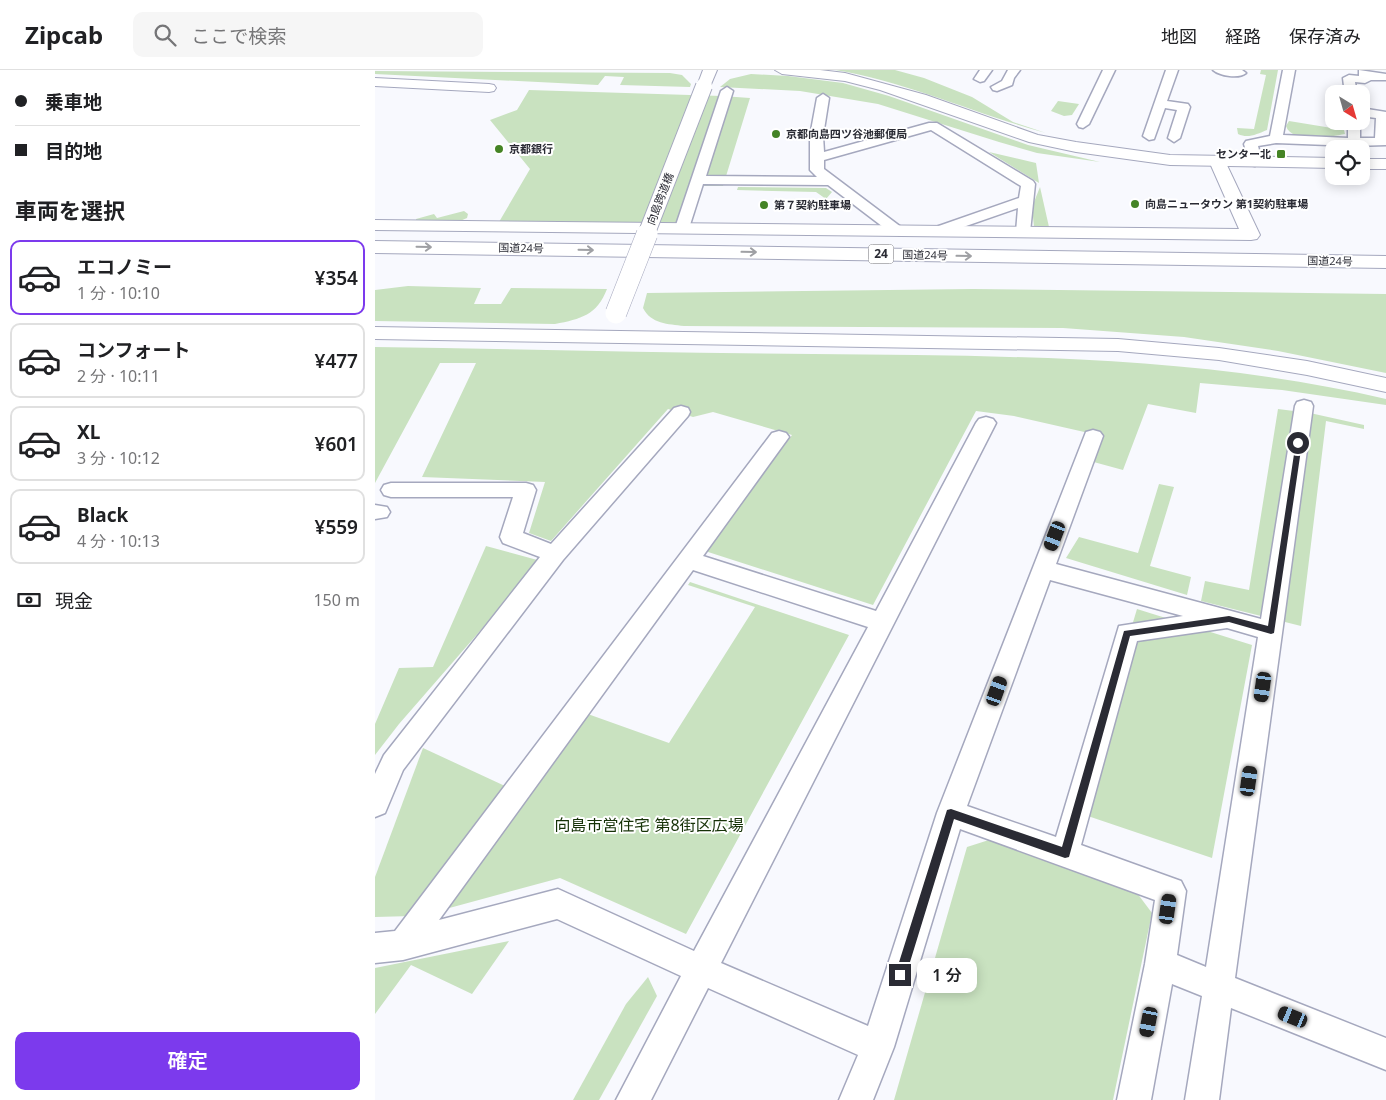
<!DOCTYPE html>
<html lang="ja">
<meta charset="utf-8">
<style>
:root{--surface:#fff;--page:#f6f6f6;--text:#202124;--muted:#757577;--line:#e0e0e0;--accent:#7c3aed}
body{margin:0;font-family:"Noto Sans","Noto Sans JP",sans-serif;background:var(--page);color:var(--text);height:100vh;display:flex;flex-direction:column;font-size:19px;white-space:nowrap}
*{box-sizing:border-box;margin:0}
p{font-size:16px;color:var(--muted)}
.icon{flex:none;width:28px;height:28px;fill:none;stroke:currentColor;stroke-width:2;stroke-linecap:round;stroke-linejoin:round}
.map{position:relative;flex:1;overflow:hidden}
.sheet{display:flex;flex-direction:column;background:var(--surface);width:375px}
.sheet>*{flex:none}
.guide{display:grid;align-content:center;height:110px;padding:0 15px;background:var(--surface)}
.needle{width:32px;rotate:143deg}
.controls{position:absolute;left:950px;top:15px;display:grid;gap:10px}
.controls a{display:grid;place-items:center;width:45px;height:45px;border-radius:10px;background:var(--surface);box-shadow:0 2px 12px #0003;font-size:25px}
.end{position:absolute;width:22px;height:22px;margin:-11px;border:6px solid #2a2b34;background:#fff;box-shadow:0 0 0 2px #fff}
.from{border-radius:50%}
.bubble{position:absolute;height:35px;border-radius:10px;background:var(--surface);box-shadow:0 2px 12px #0003;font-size:16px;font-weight:600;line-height:35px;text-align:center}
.car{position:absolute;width:15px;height:30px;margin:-15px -8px;border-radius:6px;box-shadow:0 0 4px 1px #0007;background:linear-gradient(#222 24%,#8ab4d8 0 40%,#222 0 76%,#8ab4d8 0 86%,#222 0)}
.guide b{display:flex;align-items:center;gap:18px;height:48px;font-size:19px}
.guide b+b{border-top:1px solid var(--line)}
.guide i{width:12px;height:12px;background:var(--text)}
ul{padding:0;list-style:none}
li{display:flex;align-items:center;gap:15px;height:75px;margin:0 10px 8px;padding:0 5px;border:2px solid var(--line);border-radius:10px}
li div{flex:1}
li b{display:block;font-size:19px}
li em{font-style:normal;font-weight:600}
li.selected{border-color:var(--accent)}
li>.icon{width:45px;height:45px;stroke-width:1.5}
h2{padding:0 15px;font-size:22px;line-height:60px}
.pay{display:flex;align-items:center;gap:12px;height:55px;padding:0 15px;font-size:19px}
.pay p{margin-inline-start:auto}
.cta{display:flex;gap:10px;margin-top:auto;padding:10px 15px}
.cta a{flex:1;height:58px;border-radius:10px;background:var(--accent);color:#fff;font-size:20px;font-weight:600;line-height:58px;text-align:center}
header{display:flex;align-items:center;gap:30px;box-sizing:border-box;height:70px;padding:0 25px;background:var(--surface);border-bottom:1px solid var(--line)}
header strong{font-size:24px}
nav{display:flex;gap:28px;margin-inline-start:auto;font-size:18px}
.search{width:350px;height:45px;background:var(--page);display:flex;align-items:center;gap:12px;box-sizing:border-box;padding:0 18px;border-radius:10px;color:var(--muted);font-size:19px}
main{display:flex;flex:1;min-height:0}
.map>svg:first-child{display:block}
.green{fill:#c9e2c0}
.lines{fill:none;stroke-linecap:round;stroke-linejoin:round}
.service-casing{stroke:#a5a8be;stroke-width:3}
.minor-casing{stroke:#a5a8be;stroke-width:2}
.tertiary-casing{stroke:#a5a8be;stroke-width:2}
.trunk-casing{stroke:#a5a8be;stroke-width:2}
.service{fill:#fff;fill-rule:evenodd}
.minor{fill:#fff;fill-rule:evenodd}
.tertiary{fill:#fff;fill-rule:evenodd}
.trunk{fill:#fff;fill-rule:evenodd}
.tertiary-bridge-far1-casing{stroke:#a5a8be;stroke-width:18;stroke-linecap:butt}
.tertiary-bridge-casing{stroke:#a5a8be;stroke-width:22;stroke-linecap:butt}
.tertiary-bridge-far1{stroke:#fff;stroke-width:16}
.tertiary-bridge{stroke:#fff;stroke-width:21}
.oneway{stroke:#9fa0a4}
.route{fill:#2a2b34}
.poi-dot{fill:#458425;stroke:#fff;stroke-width:2}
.labels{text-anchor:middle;stroke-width:4;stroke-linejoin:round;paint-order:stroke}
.far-poi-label{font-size:11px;font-weight:bold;fill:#2a2b34;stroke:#fff;text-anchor:start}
.far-street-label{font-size:11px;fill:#2a2b34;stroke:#fff}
.shield{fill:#fff;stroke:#6a6b71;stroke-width:1}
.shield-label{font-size:12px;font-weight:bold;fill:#2a2b34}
.near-park-label{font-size:16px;fill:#163207;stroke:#fff}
</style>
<header>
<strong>Zipcab</strong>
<div class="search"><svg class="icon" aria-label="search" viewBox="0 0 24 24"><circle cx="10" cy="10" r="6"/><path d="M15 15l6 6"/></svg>ここで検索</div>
<nav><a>地図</a><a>経路</a><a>保存済み</a></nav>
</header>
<main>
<section class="sheet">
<div class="guide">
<b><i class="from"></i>乗車地</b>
<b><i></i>目的地</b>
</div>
<h2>車両を選択</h2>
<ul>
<li class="selected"><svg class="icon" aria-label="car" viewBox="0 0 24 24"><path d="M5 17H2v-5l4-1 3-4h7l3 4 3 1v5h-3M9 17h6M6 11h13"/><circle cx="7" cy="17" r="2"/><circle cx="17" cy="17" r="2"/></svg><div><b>エコノミー</b><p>1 分 · 10:10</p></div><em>¥354</em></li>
<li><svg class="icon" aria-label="car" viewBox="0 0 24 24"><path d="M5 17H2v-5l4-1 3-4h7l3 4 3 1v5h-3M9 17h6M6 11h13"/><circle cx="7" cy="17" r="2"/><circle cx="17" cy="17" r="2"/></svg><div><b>コンフォート</b><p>2 分 · 10:11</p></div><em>¥477</em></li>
<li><svg class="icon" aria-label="car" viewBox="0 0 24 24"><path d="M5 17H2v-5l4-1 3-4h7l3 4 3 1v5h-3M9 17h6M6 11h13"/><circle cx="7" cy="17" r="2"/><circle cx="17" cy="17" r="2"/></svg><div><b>XL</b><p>3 分 · 10:12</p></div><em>¥601</em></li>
<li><svg class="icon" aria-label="car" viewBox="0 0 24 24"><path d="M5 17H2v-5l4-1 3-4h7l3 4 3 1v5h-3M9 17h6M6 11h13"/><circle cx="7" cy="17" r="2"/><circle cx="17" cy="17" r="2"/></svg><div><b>Black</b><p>4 分 · 10:13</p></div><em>¥559</em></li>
</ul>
<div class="pay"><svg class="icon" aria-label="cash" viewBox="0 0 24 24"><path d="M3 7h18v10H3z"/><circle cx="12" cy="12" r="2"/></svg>現金<p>150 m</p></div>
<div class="cta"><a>確定</a></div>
</section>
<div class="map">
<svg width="1011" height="1030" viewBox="0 0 1011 1030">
<rect width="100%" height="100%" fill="#f8f9fe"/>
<g class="green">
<path d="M 460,0 L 520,0 L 549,8 L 597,27 L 638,52 L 671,63 C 600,44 533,12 460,0 Z"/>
<path d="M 886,0 L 903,0 L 892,60 C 882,64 873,69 863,64 L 862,58 L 879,59 L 891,5 L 885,4 Z"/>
<path d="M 0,1 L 295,3 L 307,5 L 316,14 L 315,17 L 245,15 L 249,7 L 230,6 L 223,15 L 0,4 Z"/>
<path d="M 376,4 L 413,6 L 468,13 L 514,26 L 653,75 L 725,92 L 662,83 L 624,72 L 503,34 L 425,21 L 345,17 L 355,9 Z"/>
<path d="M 154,20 L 347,26 L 375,28 L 348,116 L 326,116 L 313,153 L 124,152 L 155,99 L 115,50 L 142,40 Z"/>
<path d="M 683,31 L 704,34 L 697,45 L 689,46 L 676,41 Z"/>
<path d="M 914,51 L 969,60 L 970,64 C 955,67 917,74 911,56 Z"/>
<path d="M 614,82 L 661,93 L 664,113 Z"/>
<path d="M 363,117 L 451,118 L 457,122 L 451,129 L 441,122 L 362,120 Z"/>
<path d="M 665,117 L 674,157 L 659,157 L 657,137 Z"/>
<path d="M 89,141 L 93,144 L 92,148 L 85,151 L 41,152 L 41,149 L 59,144 L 62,148 Z"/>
<path d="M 33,216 L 106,218 L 99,234 L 126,234 L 136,218 L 232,219 C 222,245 206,249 180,254 L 0,251 L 0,220 Z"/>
<path d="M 598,219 L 1011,224 L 1011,303 L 903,281 L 809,267 L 688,258 L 309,256 C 293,254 276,254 268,238 L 272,223 Z"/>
<path d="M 0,277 C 146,279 292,283 438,284 C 630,286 823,285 1011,329 L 1011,335 L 907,320 L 825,313 L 821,343 L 773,334 L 748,400 L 715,391 L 727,366 L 639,346 L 601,341 L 498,535 L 330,481 L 417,365 L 338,342 L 318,347 L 293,339 L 176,471 L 154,463 L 170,412 L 47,407 L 101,293 L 65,293 L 0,413 Z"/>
<path d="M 903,339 L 935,343 L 989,355 L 989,359 L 951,351 L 926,556 L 826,531 L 830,511 L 874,520 Z"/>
<path d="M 784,414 L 799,417 L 775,496 L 816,507 L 812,525 L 691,488 L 704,467 L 763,483 Z"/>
<path d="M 111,476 L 166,491 L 24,654 L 0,685 L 0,654 L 24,598 L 58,597 Z"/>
<path d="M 315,512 L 474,565 L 311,864 L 185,808 L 67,840 L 210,643 L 294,673 L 380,537 L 313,515 Z"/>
<path d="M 762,539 L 877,575 L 837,788 L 701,742 Z"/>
<path d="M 48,678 L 130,716 L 37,846 L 0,847 L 0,807 Z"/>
<path d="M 617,769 L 759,819 L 777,843 L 738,1030 L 519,1030 L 592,777 Z"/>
<path d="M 134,871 L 97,924 L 36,895 L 0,944 L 0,898 Z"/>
<path d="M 273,907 L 282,926 L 224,1030 L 198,1030 L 251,934 Z"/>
</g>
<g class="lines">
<g class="service-casing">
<g id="service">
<path d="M 605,0 L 617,0 L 609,11 L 605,12 L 599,9 Z"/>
<path d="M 633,0 L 645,0 L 639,8 L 637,15 L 622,21 L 618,20 L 616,17 L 627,11 Z"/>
<path d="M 728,0 L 740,0 L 714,54 L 708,58 L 704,57 L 702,54 Z"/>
<path d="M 791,0 L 803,0 L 792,31 L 813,34 L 815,37 L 805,68 L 799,72 L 793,68 L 802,40 L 790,38 L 779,69 L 774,70 L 768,66 Z"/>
<path d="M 838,0 L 867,0 L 871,3 C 864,9 845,6 838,0 Z"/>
<path d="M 908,0 L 920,0 L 908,65 L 973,68 L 973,51 L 985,51 L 985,68 L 1000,68 L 1001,48 L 986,46 L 986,38 L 1011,42 L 1011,75 L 979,76 L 901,73 L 883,76 L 887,92 L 880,96 L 875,95 L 869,74 L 871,71 L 895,66 Z"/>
<path d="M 984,0 L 1011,4 L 1011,10 L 996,10 L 990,13 L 980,12 L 982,24 L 970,24 L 968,8 L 974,5 L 984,6 Z"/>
<path d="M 352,17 L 358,21 L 331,106 L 442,107 L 435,100 L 435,66 L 442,28 L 448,24 L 454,28 L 448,66 L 449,82 L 554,53 L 562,53 L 658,111 L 660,114 L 655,162 L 653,165 L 643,165 L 641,162 L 643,138 L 568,164 L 558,164 L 556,161 L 558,158 L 644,128 L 646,116 L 556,60 L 449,90 L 449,99 L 526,157 L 528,160 L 526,163 L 516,163 L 453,115 L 328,114 L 314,158 L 312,161 L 302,161 L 300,158 L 346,21 Z"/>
<path d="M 929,330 L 936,332 L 938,336 L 860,908 L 1011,968 L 1011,1000 L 856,938 L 844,1030 L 810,1030 L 827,926 L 797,914 L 776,1030 L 742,1030 L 770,894 L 780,830 L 585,759 L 519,977 L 498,1030 L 464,1030 L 483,985 L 333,918 L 276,1030 L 241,1030 L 306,906 L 182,849 L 28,890 L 0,893 L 0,863 L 20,861 L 397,363 L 404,361 L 411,363 L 414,367 L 328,486 L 501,541 L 601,353 L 604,349 L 611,347 L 618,349 L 621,353 L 346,893 L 493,956 L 562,743 L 711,362 L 718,360 L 725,362 L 728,366 L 681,494 L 886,549 L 920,336 L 922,332 ZM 318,500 L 493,557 L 319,881 L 183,819 L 64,850 ZM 675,510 L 808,546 L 744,556 L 681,767 L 592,736 ZM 852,558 L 883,567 L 831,897 L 802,885 L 811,821 L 806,811 L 706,775 L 762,571 Z"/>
<path d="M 306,336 L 313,338 L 315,342 L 313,346 L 188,490 L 28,700 L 10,743 L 0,747 L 0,704 L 9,685 L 165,487 L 128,473 L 125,467 L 138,427 L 16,427 L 9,425 L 6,420 L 9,415 L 16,413 L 151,413 L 158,415 L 161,420 L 148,463 L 176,474 L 299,338 Z"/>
<path d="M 0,435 L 12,437 L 15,442 L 12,447 L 0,449 Z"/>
</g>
</g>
<g class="minor-casing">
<g id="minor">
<path d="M 0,8 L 114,14 L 119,15 L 121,18 L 119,21 L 114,22 L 0,16 Z"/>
<path d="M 842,86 L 848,88 L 850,91 L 885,165 L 882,169 L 876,170 L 0,160 L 0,150 L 864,159 L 834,91 L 836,88 Z"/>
</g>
</g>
<g class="tertiary-casing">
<g id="tertiary">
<path d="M 328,0 L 342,0 L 334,19 L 324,19 L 322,16 Z"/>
<path d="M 400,0 L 445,0 L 470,3 L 551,25 L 663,65 L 701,72 L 795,85 L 959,88 L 959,98 L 795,95 L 701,82 L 654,72 L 505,20 L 470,11 L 407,4 Z"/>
<rect x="986" y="89" width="25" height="10"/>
<path d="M 0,257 L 743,269 L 844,278 L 932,291 L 1011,308 L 1011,322 L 932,305 L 844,290 L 743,281 L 0,269 Z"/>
</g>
</g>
<g class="trunk-casing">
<path id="trunk" d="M 0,171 L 1011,186 L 1011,198 L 0,183 Z"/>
</g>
<use href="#service" class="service"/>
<use href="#minor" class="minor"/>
<use href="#tertiary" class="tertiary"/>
<use href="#trunk" class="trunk"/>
<g class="tertiary-bridge-far1-casing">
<path id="tertiary-bridge-far1" d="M 271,165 L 329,16"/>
</g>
<g class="tertiary-bridge-casing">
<path id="tertiary-bridge" d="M 241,243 L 272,164"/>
</g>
<use href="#tertiary-bridge-far1" class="tertiary-bridge-far1"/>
<use href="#tertiary-bridge" class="tertiary-bridge"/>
</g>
<defs><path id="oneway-shaft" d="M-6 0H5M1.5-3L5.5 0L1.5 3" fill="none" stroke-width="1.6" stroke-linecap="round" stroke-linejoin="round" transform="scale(1.25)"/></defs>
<g class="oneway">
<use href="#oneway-shaft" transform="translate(49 177) rotate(1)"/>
<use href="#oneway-shaft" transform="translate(211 180) rotate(1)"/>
<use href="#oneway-shaft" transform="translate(374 182) rotate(1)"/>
<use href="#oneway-shaft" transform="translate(589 186) rotate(1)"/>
</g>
<path class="route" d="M 921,371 L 927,373 L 899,563 L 896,564 L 854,552 L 755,566 L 694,787 L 690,788 L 579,749 L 531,905 L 529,909 L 525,911 L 521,909 L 520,905 L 572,740 L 576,739 L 687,777 L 749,561 L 854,546 L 893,556 Z"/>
<g class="poi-dot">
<circle cx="401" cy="64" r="5"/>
<circle cx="124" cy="79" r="5"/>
<rect x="901" y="79" width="10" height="10" rx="2.5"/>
<circle cx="760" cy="134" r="5"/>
<circle cx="389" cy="135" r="5"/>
</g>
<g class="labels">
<g class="far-poi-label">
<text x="411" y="68">京都向島四ツ谷池郵便局</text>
<text x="134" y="83">京都銀行</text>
<text x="896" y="88" text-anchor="end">センター北</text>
<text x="770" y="138">向島ニュータウン 第1契約駐車場</text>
<text x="399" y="139">第７契約駐車場</text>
</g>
<g class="far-street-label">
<text transform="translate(285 129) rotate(-69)" y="4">向島跨道橋</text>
<text transform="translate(146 178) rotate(1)" y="4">国道24号</text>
<text transform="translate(550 185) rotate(1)" y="4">国道24号</text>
<text transform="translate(955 191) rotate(1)" y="4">国道24号</text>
</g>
<rect class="shield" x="493.5" y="174.5" width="25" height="19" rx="4"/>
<g class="shield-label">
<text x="506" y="188">24</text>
</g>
<g class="near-park-label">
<text x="274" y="761">向島市営住宅 第8街区広場</text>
</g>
</g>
</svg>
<div class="controls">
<a><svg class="needle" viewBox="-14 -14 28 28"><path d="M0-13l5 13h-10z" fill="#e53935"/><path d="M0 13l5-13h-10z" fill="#757577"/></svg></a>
<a><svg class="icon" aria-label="locate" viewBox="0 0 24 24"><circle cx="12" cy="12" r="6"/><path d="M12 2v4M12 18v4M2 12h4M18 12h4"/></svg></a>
</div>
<i class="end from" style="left:923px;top:373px"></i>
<i class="end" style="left:525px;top:905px"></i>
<div class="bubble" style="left:542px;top:888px;width:60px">1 分</div>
<i class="car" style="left:680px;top:466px;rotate:201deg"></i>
<i class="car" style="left:888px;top:617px;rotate:188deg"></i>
<i class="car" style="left:622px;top:621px;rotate:20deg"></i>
<i class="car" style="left:874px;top:711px;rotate:8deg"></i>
<i class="car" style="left:793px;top:839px;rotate:8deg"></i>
<i class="car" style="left:918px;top:947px;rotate:292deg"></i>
<i class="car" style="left:774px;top:952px;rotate:191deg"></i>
</div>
</main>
